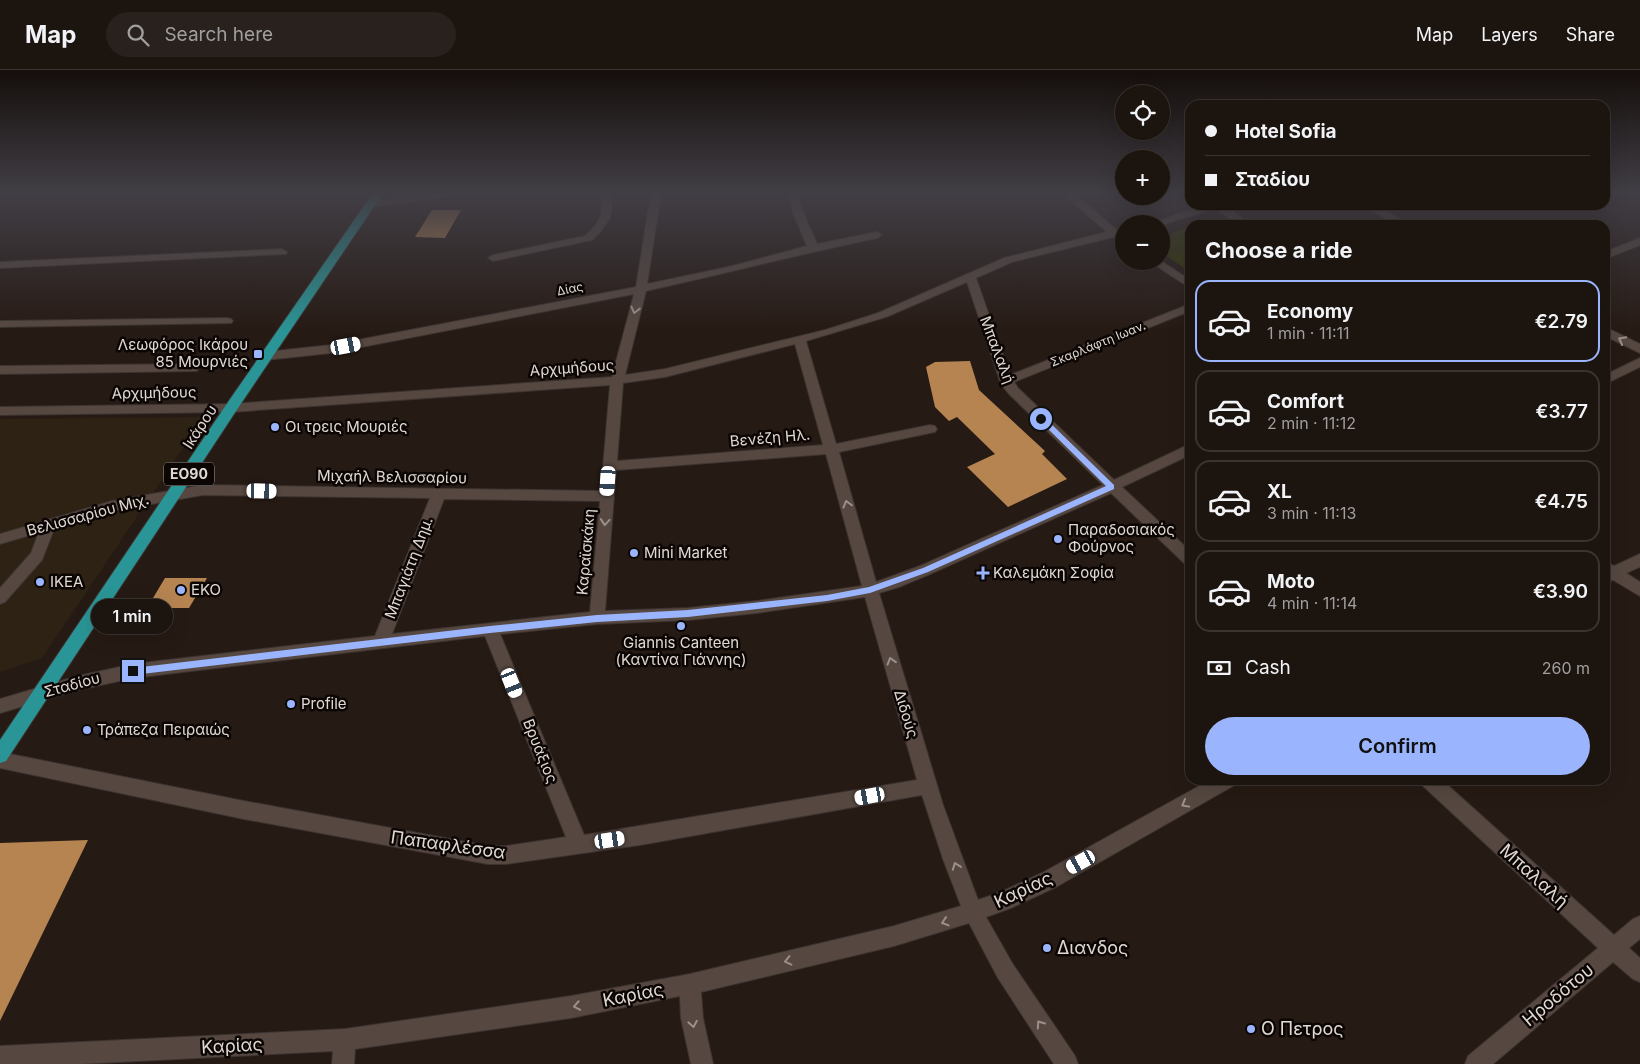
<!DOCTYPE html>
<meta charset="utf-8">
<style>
:root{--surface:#1c140f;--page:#29211d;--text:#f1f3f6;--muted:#a09e9e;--line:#3a332f;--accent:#9ab5fd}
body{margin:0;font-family:Inter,sans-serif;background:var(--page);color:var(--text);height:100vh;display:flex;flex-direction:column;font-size:19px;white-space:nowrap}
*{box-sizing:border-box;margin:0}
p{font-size:16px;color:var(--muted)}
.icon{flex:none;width:28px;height:28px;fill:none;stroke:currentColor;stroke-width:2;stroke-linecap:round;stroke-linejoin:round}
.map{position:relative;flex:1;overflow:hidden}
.drawer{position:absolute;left:1185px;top:150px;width:425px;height:565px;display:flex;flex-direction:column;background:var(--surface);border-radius:15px;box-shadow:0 5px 20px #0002,0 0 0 1px var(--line)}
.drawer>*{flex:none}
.banner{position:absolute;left:1185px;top:30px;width:425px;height:110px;border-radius:15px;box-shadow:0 5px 20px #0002,0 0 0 1px var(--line);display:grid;align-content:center;height:110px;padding:0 20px;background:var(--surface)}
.tools{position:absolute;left:1115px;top:15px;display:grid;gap:10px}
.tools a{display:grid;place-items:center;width:55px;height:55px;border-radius:50%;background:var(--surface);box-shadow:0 5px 20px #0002,0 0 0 1px var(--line);font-size:25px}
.end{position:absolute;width:22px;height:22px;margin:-11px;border:6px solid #9ab5fd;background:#111;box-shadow:0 0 0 2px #111}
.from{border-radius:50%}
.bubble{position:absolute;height:35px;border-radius:18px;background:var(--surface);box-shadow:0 5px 20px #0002,0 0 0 1px var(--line);font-size:16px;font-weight:600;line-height:35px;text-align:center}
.car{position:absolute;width:15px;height:30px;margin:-15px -8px;border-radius:6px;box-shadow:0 0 4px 1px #0007;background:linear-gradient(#fff 24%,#345 0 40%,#fff 0 76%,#345 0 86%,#fff 0)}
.banner b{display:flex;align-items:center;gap:18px;height:48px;font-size:19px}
.banner b+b{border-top:1px solid var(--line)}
.banner i{width:12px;height:12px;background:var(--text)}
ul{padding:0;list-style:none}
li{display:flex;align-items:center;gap:15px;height:82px;margin:0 10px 8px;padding:0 10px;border:2px solid var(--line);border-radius:15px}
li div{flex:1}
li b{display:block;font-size:19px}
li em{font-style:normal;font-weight:600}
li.active{border-color:var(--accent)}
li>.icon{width:45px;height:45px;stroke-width:1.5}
h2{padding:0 20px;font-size:22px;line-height:60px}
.pay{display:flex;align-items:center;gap:12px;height:55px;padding:0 20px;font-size:19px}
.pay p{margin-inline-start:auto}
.button{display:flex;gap:10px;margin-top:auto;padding:10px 20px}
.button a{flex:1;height:58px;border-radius:30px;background:var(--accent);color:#111;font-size:20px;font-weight:600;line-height:58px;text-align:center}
header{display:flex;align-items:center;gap:30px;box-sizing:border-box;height:70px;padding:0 25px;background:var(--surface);border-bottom:1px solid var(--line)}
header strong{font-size:24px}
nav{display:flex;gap:28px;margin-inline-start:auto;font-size:18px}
.search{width:350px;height:45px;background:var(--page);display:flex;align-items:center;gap:12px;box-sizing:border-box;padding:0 18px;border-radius:28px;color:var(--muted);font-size:19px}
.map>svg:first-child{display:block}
.industrial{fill:#2d2213}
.green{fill:#353703}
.building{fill:#b58451}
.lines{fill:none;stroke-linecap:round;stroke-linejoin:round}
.lane-casing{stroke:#3c3330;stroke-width:2}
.street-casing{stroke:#3c3330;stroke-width:2}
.primary-casing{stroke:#3c3330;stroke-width:2}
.lane{fill:#564841;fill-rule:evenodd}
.street{fill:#564841;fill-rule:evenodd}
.primary{fill:#2a9596;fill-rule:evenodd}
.oneway{stroke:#9b908a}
.route{fill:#9ab5fd}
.poi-dot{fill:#9ab5fd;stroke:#0b0604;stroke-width:2}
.labels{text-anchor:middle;stroke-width:5;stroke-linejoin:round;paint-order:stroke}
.far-street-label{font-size:12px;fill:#e0d8d3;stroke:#0b0604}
.shield{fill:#0b0604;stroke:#a09995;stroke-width:1}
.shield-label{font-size:14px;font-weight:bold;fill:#e0d8d3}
.poi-label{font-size:15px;fill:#e0d8d3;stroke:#0b0604;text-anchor:start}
.street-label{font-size:15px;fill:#e0d8d3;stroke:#0b0604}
.near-street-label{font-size:18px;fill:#e0d8d3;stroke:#0b0604}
.near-poi-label{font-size:18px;fill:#e0d8d3;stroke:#0b0604;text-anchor:start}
</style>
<header>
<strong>Map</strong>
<div class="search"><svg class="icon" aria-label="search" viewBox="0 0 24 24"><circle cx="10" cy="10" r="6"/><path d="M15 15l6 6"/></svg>Search here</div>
<nav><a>Map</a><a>Layers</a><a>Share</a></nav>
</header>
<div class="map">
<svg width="1640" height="994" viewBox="0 0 1640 994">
<rect width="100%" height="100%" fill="#261a14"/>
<path class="industrial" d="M 204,347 L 42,588 L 0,602 L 0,349 Z"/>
<path class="green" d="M 1190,157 L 1190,202 L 1161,182 L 1161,167 Z"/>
<g class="building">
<path d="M 432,140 L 461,140 L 445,168 L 415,167 Z"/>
<path d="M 970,291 L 979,320 L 1045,381 L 1042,384 L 1067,409 L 1008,437 L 967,397 L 995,384 L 957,347 L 949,351 L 935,337 L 926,297 L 935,292 Z"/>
<path d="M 165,508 L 207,508 L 189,538 L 147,538 Z"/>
<path d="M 88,770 L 0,951 L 0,773 Z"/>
</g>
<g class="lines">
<g class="lane-casing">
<g id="lane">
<path d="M 599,123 L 609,123 L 612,136 L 610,148 L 601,161 L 592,170 L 493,191 L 488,188 L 493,185 L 585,166 C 599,154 606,141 599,123 Z"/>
<path d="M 282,179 L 287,182 L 286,184 L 0,198 L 0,192 Z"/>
<path d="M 227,248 L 231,249 L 233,251 L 231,253 L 0,257 L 0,251 Z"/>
<path d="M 193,294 L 199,298 L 197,301 L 0,304 L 0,296 Z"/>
<path d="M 49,449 L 54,450 L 56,454 L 42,490 L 5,532 L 0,534 L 0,518 L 31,483 L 42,454 L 44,450 Z"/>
</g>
</g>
<g class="street-casing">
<g id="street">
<path d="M 425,123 L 452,123 L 447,126 L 371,137 L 366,134 L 371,131 Z"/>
<path d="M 651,123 L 661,123 L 647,214 L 728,197 L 807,176 L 792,140 L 789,123 L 799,123 L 802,140 L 817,174 L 877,162 L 882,165 L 877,168 C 800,184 723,204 646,221 L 625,305 L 665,299 L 825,260 L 878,243 L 1004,188 L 1107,162 L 1062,123 L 1073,123 L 1117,160 L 1124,158 L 1124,168 L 1119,170 L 1113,167 L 1012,192 L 976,208 L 1010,305 L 1190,234 L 1190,241 L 1014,312 L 1018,318 L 1114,410 L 1190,374 L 1190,385 L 1122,417 L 1190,481 L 1190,496 L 1185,494 L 1111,423 L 930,504 L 899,517 L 879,523 L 943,735 L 978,830 L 1001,822 L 1042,803 L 1210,710 L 1236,710 L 1233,716 L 1056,817 L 1011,838 L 986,847 L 1012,893 L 1075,986 L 1078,994 L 1054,994 L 998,908 L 969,853 L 894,876 L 701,922 L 703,948 L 713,994 L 691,994 L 681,948 L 680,926 L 571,948 L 355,979 L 354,994 L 332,994 L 333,981 L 79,994 L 0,994 L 0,976 L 345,959 L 571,926 L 690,904 L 894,856 L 961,836 L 943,789 L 922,725 L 640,775 L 507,794 L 488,794 L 244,749 L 0,698 L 0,682 L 244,731 L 488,776 L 507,776 L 566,767 L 485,566 L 133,608 L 74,621 L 0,643 L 0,629 L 74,607 L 133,594 L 375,566 L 430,428 L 203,425 L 112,441 L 0,474 L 0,464 L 112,431 L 203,415 L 601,421 L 610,315 L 231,342 L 0,345 L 0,337 L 231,334 L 612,307 L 634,224 L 331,283 L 266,290 L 260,286 L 266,282 L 331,275 L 636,217 ZM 967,212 L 1001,314 L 1009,324 L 1103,415 L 920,496 L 876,512 L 839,382 L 930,363 L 935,362 L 937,359 L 935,356 L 930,355 L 836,374 L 806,271 L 886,247 ZM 795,274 L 823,375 L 617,391 L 623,313 L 665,307 ZM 826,384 L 862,516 L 757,531 L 688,538 L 605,541 L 616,400 ZM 444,429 L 600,431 L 590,542 L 392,564 ZM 865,527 L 917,710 L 584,765 L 500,564 L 597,554 L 688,550 L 757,543 Z"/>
<path d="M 1205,135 L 1224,135 L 1251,155 L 1239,155 L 1215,138 L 1161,155 L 1149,154 Z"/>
<path d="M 1362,135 L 1375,135 L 1410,155 L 1397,155 Z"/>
<path d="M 1640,168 L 1640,175 L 1605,189 L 1605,182 Z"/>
<path d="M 1149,191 L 1161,191 L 1190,210 L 1190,218 Z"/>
<path d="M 1605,257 L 1640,274 L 1640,283 L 1605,266 Z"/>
<path d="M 1640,288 L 1640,297 L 1605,314 L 1605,305 Z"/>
<path d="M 1640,484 L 1640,497 L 1626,503 L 1640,512 L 1640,526 L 1613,510 L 1605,512 L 1605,491 L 1614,496 Z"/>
<path d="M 1420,710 L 1442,710 L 1614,865 L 1633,849 L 1640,846 L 1640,869 L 1629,878 L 1640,888 L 1640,912 L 1633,909 L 1613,892 L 1493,994 L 1465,994 L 1468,986 L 1598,878 L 1423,716 Z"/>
</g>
</g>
<g class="primary-casing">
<path id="primary" d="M 373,123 L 383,123 L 236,341 L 6,691 L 0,693 L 0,670 L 226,335 Z"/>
</g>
<use href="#lane" class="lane"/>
<use href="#street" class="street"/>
<use href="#primary" class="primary"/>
</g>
<defs><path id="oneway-chevron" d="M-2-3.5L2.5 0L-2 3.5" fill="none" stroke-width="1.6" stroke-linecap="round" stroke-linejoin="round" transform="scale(1.25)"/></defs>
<g class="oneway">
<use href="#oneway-chevron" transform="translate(635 240) rotate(104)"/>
<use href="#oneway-chevron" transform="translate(1622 270) rotate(-152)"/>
<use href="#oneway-chevron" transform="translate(847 434) rotate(-105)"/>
<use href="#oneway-chevron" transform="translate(605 452) rotate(95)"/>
<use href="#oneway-chevron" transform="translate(891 591) rotate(-107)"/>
<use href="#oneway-chevron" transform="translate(1185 734) rotate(151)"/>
<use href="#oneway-chevron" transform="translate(956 796) rotate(-110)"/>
<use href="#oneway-chevron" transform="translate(945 852) rotate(162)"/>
<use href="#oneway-chevron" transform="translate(788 891) rotate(167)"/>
<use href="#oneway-chevron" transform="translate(577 936) rotate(169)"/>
<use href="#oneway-chevron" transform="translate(693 954) rotate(80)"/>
<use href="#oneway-chevron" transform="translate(1040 954) rotate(-125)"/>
</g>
<linearGradient id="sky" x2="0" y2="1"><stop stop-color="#150e0b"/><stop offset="0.47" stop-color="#413e45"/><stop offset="1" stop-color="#413e45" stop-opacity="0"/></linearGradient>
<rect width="1640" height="262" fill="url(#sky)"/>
<path class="route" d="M 1039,347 L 1044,347 L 1114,415 L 1114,419 L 928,502 L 870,523 L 827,531 L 688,547 L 597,552 L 490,563 L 133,605 L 128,601 L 133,598 L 490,556 L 597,545 L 688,540 L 827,525 L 869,517 L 923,498 L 1106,416 L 1039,350 Z"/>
<g class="poi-dot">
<rect x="253" y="279" width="10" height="10" rx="2.5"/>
<circle cx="275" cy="357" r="5"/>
<circle cx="1058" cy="469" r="5"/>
<circle cx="634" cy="483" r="5"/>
<path d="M980.5 495.5h5v5h5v5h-5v5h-5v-5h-5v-5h5z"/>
<circle cx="40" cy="512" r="5"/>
<circle cx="181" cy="520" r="5"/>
<circle cx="681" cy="556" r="5"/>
<circle cx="291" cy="634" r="5"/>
<circle cx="87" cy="660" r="5"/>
<circle cx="1047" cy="878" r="5"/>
<circle cx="1251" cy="959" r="5"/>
</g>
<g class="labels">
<g class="far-street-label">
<text transform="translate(570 219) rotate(-11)" y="4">Δίας</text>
<text transform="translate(1098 274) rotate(-22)" y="4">Σκαρλάφτη Ιωαν.</text>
</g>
<rect class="shield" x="164" y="392.5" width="50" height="23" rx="4"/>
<g class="shield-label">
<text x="189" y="409">ΕΟ90</text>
</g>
<g class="poi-label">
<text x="248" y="280" text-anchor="end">Λεωφόρος Ικάρου<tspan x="248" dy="17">85 Μουρνιές</tspan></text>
<text x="285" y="362">Οι τρεις Μουριές</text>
<text x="1068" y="465">Παραδοσιακός<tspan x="1068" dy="17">Φούρνος</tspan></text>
<text x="644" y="488">Mini Market</text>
<text x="993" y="508">Καλεμάκη Σοφία</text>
<text x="50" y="517">IKEA</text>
<text x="191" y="525">ΕΚΟ</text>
<text x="681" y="578" text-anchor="middle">Giannis Canteen<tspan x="681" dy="17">(Καντίνα Γιάννης)</tspan></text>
<text x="301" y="639">Profile</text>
<text x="97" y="665">Τράπεζα Πειραιώς</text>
</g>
<g class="street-label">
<text transform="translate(997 280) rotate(69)" y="5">Μπαλαλή</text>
<text transform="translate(572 298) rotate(-4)" y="5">Αρχιμήδους</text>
<text transform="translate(154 323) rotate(-1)" y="5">Αρχιμήδους</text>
<text transform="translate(200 357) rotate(-57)" y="5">Ικάρου</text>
<text transform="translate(770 368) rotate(-5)" y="5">Βενέζη Ηλ.</text>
<text transform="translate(392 407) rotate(1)" y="5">Μιχαήλ Βελισσαρίου</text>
<text transform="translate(88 445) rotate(-15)" y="5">Βελισσαρίου Μιχ.</text>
<text transform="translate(586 482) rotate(-85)" y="5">Καραϊσκάκη</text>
<text transform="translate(409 498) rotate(-69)" y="5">Μπαγιάτη Δημ.</text>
<text transform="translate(72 615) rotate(-15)" y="5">Σταδίου</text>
<text transform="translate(906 644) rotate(73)" y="5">Διδούς</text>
<text transform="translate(540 681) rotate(68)" y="5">Βρυάξιος</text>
</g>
<g class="near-street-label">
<text transform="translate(448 775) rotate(8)" y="6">Παπαφλέσσα</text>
<text transform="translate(1534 806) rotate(42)" y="6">Μπαλαλή</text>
<text transform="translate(1023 820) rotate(-25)" y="6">Καρίας</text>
<text transform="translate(633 925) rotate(-11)" y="6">Καρίας</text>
<text transform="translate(1558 925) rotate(-40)" y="6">Ηροδότου</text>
<text transform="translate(232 976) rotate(-3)" y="6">Καρίας</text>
</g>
<g class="near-poi-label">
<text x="1057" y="884">Διανδος</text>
<text x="1261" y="965">Ο Πετρος</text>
</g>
</g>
</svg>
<div class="tools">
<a><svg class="icon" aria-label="locate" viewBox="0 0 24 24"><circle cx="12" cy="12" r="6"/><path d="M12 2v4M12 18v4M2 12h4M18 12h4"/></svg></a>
<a>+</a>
<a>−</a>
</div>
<i class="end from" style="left:1041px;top:349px"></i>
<i class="end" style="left:133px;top:601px"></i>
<div class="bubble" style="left:91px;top:529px;width:82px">1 min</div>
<i class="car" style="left:346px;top:276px;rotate:79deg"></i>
<i class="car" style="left:608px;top:411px;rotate:184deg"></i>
<i class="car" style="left:262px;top:421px;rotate:91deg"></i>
<i class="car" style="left:512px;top:613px;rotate:158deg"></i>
<i class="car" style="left:870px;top:726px;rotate:260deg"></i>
<i class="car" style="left:610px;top:770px;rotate:81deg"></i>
<i class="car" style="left:1081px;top:792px;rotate:241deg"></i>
<div class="banner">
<b><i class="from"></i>Hotel Sofia</b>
<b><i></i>Σταδίου</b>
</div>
<section class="drawer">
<h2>Choose a ride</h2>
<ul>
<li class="active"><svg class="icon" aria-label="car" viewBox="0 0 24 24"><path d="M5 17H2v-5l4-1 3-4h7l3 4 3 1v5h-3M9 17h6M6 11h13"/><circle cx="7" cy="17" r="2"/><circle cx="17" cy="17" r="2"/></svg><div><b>Economy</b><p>1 min · 11:11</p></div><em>€2.79</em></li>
<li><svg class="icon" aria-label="car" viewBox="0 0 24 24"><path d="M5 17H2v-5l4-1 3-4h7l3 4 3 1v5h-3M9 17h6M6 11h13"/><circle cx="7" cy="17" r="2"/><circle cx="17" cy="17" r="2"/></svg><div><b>Comfort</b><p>2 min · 11:12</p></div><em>€3.77</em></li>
<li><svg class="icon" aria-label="car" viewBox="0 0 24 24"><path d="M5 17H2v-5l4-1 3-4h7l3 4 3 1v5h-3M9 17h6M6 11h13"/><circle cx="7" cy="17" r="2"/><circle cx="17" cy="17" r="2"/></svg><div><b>XL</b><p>3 min · 11:13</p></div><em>€4.75</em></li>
<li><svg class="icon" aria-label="car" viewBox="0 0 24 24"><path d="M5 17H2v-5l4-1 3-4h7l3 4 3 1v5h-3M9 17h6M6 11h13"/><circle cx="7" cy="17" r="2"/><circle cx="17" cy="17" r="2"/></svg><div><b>Moto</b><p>4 min · 11:14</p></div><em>€3.90</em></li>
</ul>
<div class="pay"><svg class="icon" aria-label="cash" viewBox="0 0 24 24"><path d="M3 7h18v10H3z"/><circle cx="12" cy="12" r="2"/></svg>Cash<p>260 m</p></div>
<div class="button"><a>Confirm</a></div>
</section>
</div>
